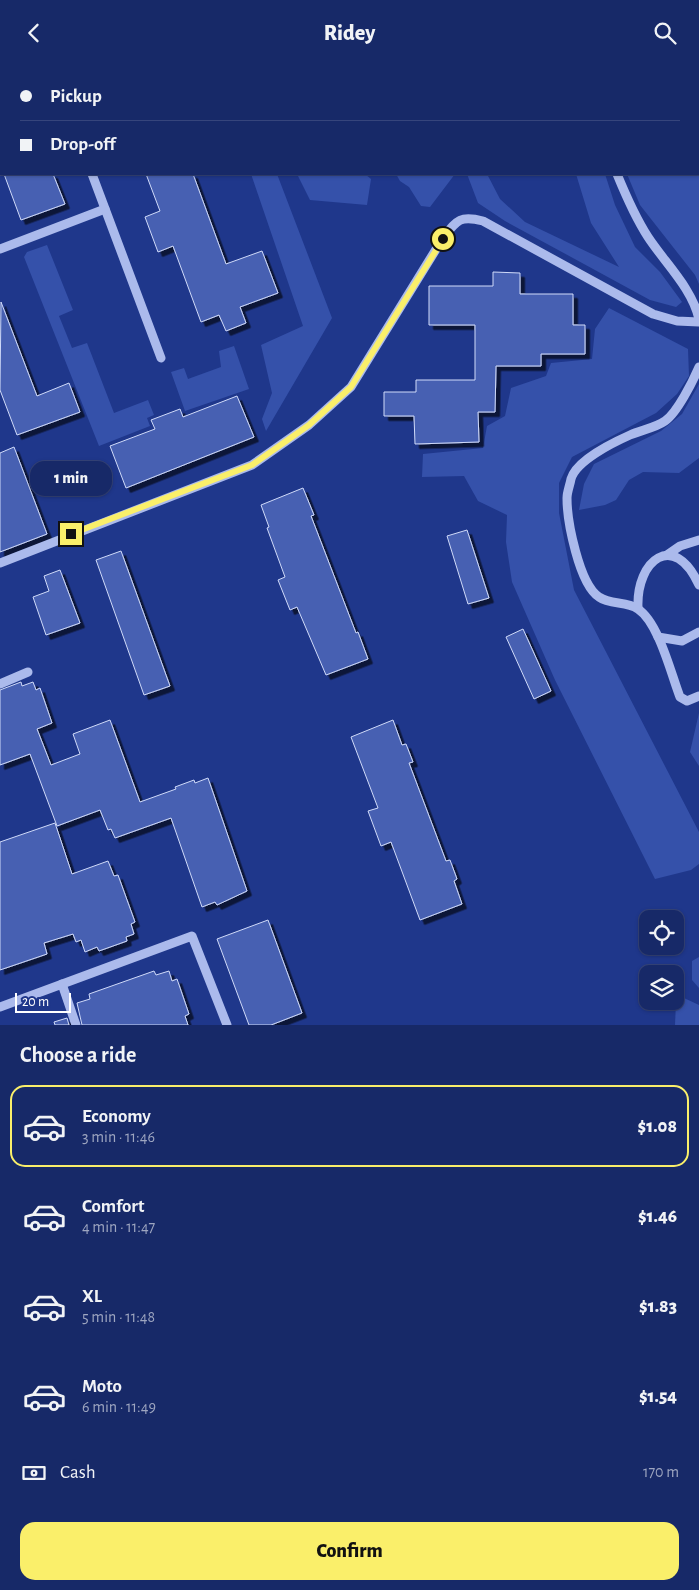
<!DOCTYPE html>
<meta charset="utf-8">
<style>
:root{--surface:#172968;--page:#20316e;--text:#f1f3f6;--muted:#9ea6c0;--line:#36457c;--accent:#faef6a}
body{margin:0;font-family:"Alegreya Sans",sans-serif;background:var(--page);color:var(--text);height:100vh;display:flex;flex-direction:column;font-size:19px;white-space:nowrap}
*{box-sizing:border-box;margin:0}
p{font-size:16px;color:var(--muted)}
.icon{flex:none;width:28px;height:28px;fill:none;stroke:currentColor;stroke-width:2;stroke-linecap:round;stroke-linejoin:round}
.map{position:relative;height:960px;overflow:hidden}
.side{display:flex;flex-direction:column;background:var(--surface);flex:1}
.side>*{flex:none}
.guide{position:absolute;left:0px;top:0px;width:700px;height:110px;box-shadow:0 1px 4px #0004,0 0 0 1px var(--line);display:grid;align-content:center;height:110px;padding:0 20px;background:var(--surface)}
.buttons{position:absolute;left:639px;top:845px;display:grid;gap:10px}
.buttons a{display:grid;place-items:center;width:45px;height:45px;border-radius:10px;background:var(--surface);box-shadow:0 1px 4px #0004,0 0 0 1px var(--line);font-size:25px}
.scale{position:absolute;left:15px;bottom:12px;width:56px;box-sizing:border-box;padding-left:5px;border:2px solid #fff;border-top:0;font-size:14px;line-height:18px;white-space:nowrap;color:#fff;-webkit-text-stroke:4px #1f378b;paint-order:stroke}
.end{position:absolute;width:22px;height:22px;margin:-11px;border:6px solid #faef6a;background:#111;box-shadow:0 0 0 2px #111}
.from{border-radius:50%}
.bubble{position:absolute;height:35px;border-radius:15px;background:var(--surface);box-shadow:0 1px 4px #0004,0 0 0 1px var(--line);font-size:16px;font-weight:800;line-height:35px;text-align:center}
.guide b{display:flex;align-items:center;gap:18px;height:48px;font-size:19px}
.guide b+b{border-top:1px solid var(--line)}
.guide i{width:12px;height:12px;background:var(--text)}
ul{padding:0;list-style:none}
li{display:flex;align-items:center;gap:15px;height:82px;margin:0 10px 8px;padding:0 10px;border:2px solid transparent;border-radius:15px}
li div{flex:1}
li b{display:block;font-size:19px}
li em{font-style:normal;font-weight:800}
li.current{border-color:var(--accent)}
li>.icon{width:45px;height:45px;stroke-width:1.5}
h2{padding:0 20px;font-size:22px;line-height:60px}
.pay{display:flex;align-items:center;gap:12px;height:55px;padding:0 20px;font-size:19px}
.pay p{margin-inline-start:auto}
.button{display:flex;gap:10px;margin-top:auto;padding:10px 20px}
.button a{flex:1;height:58px;border-radius:15px;background:var(--accent);color:#111;font-size:20px;font-weight:800;line-height:58px;text-align:center}
header{display:flex;justify-content:space-between;align-items:center;height:65px;padding:0 20px;background:var(--surface);font-size:22px;font-weight:800}
.map>svg:first-child{display:block}
.green{fill:#3551aa}
.building{fill:#4761b2;stroke:#d0daf9;filter:url(#shadow)}
.lines{fill:none;stroke-linecap:round;stroke-linejoin:round}
.minor{stroke:#abbaec;stroke-width:9}
.route{stroke:#faef6a;stroke-width:6}
</style>
<header><svg class="icon" aria-label="back" viewBox="0 0 24 24"><path d="M15 5l-7 7 7 7"/></svg>Ridey<svg class="icon" aria-label="search" viewBox="0 0 24 24"><circle cx="10" cy="10" r="6"/><path d="M15 15l6 6"/></svg></header>
<div class="map">
<svg width="699" height="960" viewBox="0 0 699 960">
<defs>
<filter id="shadow"><feDropShadow dx="4.5" dy="4.5" stdDeviation="0" flood-color="#0009"/></filter>
</defs>
<rect width="100%" height="100%" fill="#1f378b"/>
<g class="green">
<path d="M 508,0 L 590,0 L 508,1 Z"/>
<path d="M 607,0 L 692,0 L 694,1 L 607,1 Z"/>
<path d="M 699,96 L 699,219 L 695,210 L 640,140 L 627,109 L 699,109 Z"/>
<path d="M 251,109 L 277,109 L 332,253 L 266,366 L 262,354 L 272,328 L 261,280 L 303,261 Z"/>
<path d="M 297,109 L 365,109 L 371,114 L 367,140 L 310,135 Z"/>
<path d="M 396,109 L 455,109 L 430,142 L 421,141 L 409,122 L 400,116 Z"/>
<path d="M 467,109 L 487,109 L 500,134 L 525,157 L 619,202 L 591,158 L 576,109 L 605,109 L 615,140 L 635,182 L 660,207 L 682,237 L 676,242 L 650,235 L 505,156 L 478,138 Z"/>
<path d="M 47,180 L 73,245 L 59,251 L 72,283 L 87,278 L 114,348 L 148,335 L 154,350 L 147,353 L 150,361 L 99,381 L 24,192 L 27,187 Z"/>
<path d="M 609,243 L 688,284 L 689,311 L 677,329 L 656,348 L 572,392 L 559,418 L 559,448 L 574,525 L 699,767 L 699,799 L 691,805 L 655,814 L 555,615 L 512,517 L 506,477 L 507,450 L 478,436 L 464,411 L 422,412 L 423,389 L 483,383 L 487,361 L 505,351 L 511,323 L 546,311 L 551,298 L 592,294 L 595,264 Z"/>
<path d="M 234,281 L 249,324 L 185,346 L 171,307 L 184,303 L 188,314 L 221,302 L 219,286 Z"/>
<path d="M 699,319 L 699,393 L 679,408 L 643,407 L 629,415 L 616,435 L 605,440 L 579,445 L 584,419 L 594,399 L 661,366 L 682,349 Z"/>
<path d="M 699,648 L 699,701 L 690,687 Z"/>
<path d="M 699,892 L 699,923 L 692,915 L 692,896 Z"/>
<path d="M 684,933 L 699,940 L 699,960 L 675,960 L 676,937 Z"/>
</g>
<g class="building">
<path d="M 4,109 L 53,109 L 65,139 L 21,155 Z"/>
<path d="M 146,109 L 193,109 L 226,199 L 262,186 L 278,228 L 240,242 L 246,258 L 226,266 L 219,250 L 201,257 L 173,181 L 158,187 L 145,152 L 160,146 Z"/>
<path d="M 493,207 L 520,208 L 520,229 L 573,229 L 573,260 L 585,260 L 585,289 L 541,289 L 541,301 L 496,301 L 495,347 L 478,347 L 479,377 L 415,379 L 414,351 L 384,351 L 384,327 L 416,327 L 416,315 L 475,315 L 475,260 L 429,260 L 429,221 L 493,221 Z"/>
<path d="M 1,237 L 37,331 L 69,318 L 80,347 L 17,370 L 0,325 Z"/>
<path d="M 237,331 L 254,372 L 126,423 L 110,381 L 155,364 L 151,355 L 180,344 L 183,352 Z"/>
<path d="M 14,382 L 47,469 L 0,487 L 0,388 Z"/>
<path d="M 303,423 L 314,450 L 311,451 L 356,568 L 358,567 L 368,594 L 326,610 L 297,542 L 290,545 L 278,515 L 285,512 L 267,463 L 269,462 L 261,440 Z"/>
<path d="M 467,465 L 489,533 L 468,539 L 447,471 Z"/>
<path d="M 121,486 L 170,621 L 144,630 L 96,495 Z"/>
<path d="M 60,505 L 80,558 L 46,570 L 33,532 L 49,526 L 44,511 Z"/>
<path d="M 523,564 L 551,626 L 534,634 L 506,572 Z"/>
<path d="M 21,617 L 22,621 L 33,617 L 36,625 L 40,623 L 52,658 L 37,664 L 51,700 L 80,689 L 73,669 L 110,655 L 140,737 L 176,724 L 175,722 L 194,715 L 195,718 L 208,713 L 247,826 L 217,840 L 215,837 L 202,842 L 171,753 L 115,773 L 111,764 L 108,765 L 100,745 L 57,761 L 30,689 L 0,700 L 0,625 Z"/>
<path d="M 393,655 L 402,680 L 406,679 L 413,697 L 409,698 L 446,796 L 450,795 L 457,814 L 454,816 L 462,839 L 420,855 L 391,777 L 381,781 L 368,746 L 378,743 L 351,672 Z"/>
<path d="M 55,758 L 72,809 L 108,796 L 114,811 L 118,810 L 135,857 L 131,859 L 134,869 L 126,872 L 127,876 L 99,886 L 97,882 L 85,887 L 81,875 L 76,877 L 73,869 L 44,878 L 47,889 L 0,905 L 0,777 Z"/>
<path d="M 268,855 L 302,948 L 271,960 L 249,960 L 217,874 Z"/>
<path d="M 154,906 L 156,910 L 169,906 L 172,916 L 177,914 L 189,949 L 185,951 L 188,960 L 82,960 L 77,938 L 90,934 L 89,929 Z"/>
<path d="M 67,953 L 69,960 L 55,960 L 54,957 Z"/>
</g>
<g class="lines">
<g class="minor">
<path d="M 150,0 L 151,1"/>
<path d="M 600,1 L 600,0"/>
<path d="M 92,109 L 161,293"/>
<path d="M 617,109 C 626,131 635,152 648,172 C 665,198 692,223 699,254"/>
<path d="M 0,184 L 105,144"/>
<path d="M 699,302 C 693,316 677,348 665,356 C 655,363 641,365 630,370 C 612,378 576,396 571,414 C 570,420 567,427 567,433 C 567,456 579,519 599,532 C 610,540 627,536 638,544 C 659,558 671,609 680,632 L 687,636 L 699,631"/>
<path d="M 667,490 L 680,481 L 699,475"/>
<path d="M 0,498 L 252,400 L 309,360 L 351,322 L 443,173 C 457,155 460,150 483,156 L 653,249 L 677,256 L 699,257"/>
<path d="M 638,543 C 636,495 674,465 699,520"/>
<path d="M 658,572 L 682,576 L 699,567"/>
<path d="M 0,619 L 28,607"/>
<path d="M 62,919 L 76,960"/>
<path d="M 0,942 L 192,871 L 227,960"/>
</g>
</g>
<g class="lines">
<path class="route" d="M 71,469 L 252,400 L 309,360 L 351,322 L 443,174"/>
</g>
</svg>
<div class="buttons">
<a><svg class="icon" aria-label="locate" viewBox="0 0 24 24"><circle cx="12" cy="12" r="6"/><path d="M12 2v4M12 18v4M2 12h4M18 12h4"/></svg></a>
<a><svg class="icon" aria-label="layers" viewBox="0 0 24 24"><path d="M12 4l9 5-9 5-9-5zM3 14l9 5 9-5"/></svg></a>
</div>
<div class="scale">20 m</div>
<i class="end from" style="left:443px;top:174px"></i>
<i class="end" style="left:71px;top:469px"></i>
<div class="bubble" style="left:30px;top:396px;width:82px">1 min</div>
<div class="guide">
<b><i class="from"></i>Pickup</b>
<b><i></i>Drop-off</b>
</div>
</div>
<section class="side">
<h2>Choose a ride</h2>
<ul>
<li class="current"><svg class="icon" aria-label="car" viewBox="0 0 24 24"><path d="M5 17H2v-5l4-1 3-4h7l3 4 3 1v5h-3M9 17h6M6 11h13"/><circle cx="7" cy="17" r="2"/><circle cx="17" cy="17" r="2"/></svg><div><b>Economy</b><p>3 min · 11:46</p></div><em>$1.08</em></li>
<li><svg class="icon" aria-label="car" viewBox="0 0 24 24"><path d="M5 17H2v-5l4-1 3-4h7l3 4 3 1v5h-3M9 17h6M6 11h13"/><circle cx="7" cy="17" r="2"/><circle cx="17" cy="17" r="2"/></svg><div><b>Comfort</b><p>4 min · 11:47</p></div><em>$1.46</em></li>
<li><svg class="icon" aria-label="car" viewBox="0 0 24 24"><path d="M5 17H2v-5l4-1 3-4h7l3 4 3 1v5h-3M9 17h6M6 11h13"/><circle cx="7" cy="17" r="2"/><circle cx="17" cy="17" r="2"/></svg><div><b>XL</b><p>5 min · 11:48</p></div><em>$1.83</em></li>
<li><svg class="icon" aria-label="car" viewBox="0 0 24 24"><path d="M5 17H2v-5l4-1 3-4h7l3 4 3 1v5h-3M9 17h6M6 11h13"/><circle cx="7" cy="17" r="2"/><circle cx="17" cy="17" r="2"/></svg><div><b>Moto</b><p>6 min · 11:49</p></div><em>$1.54</em></li>
</ul>
<div class="pay"><svg class="icon" aria-label="cash" viewBox="0 0 24 24"><path d="M3 7h18v10H3z"/><circle cx="12" cy="12" r="2"/></svg>Cash<p>170 m</p></div>
<div class="button"><a>Confirm</a></div>
</section>
